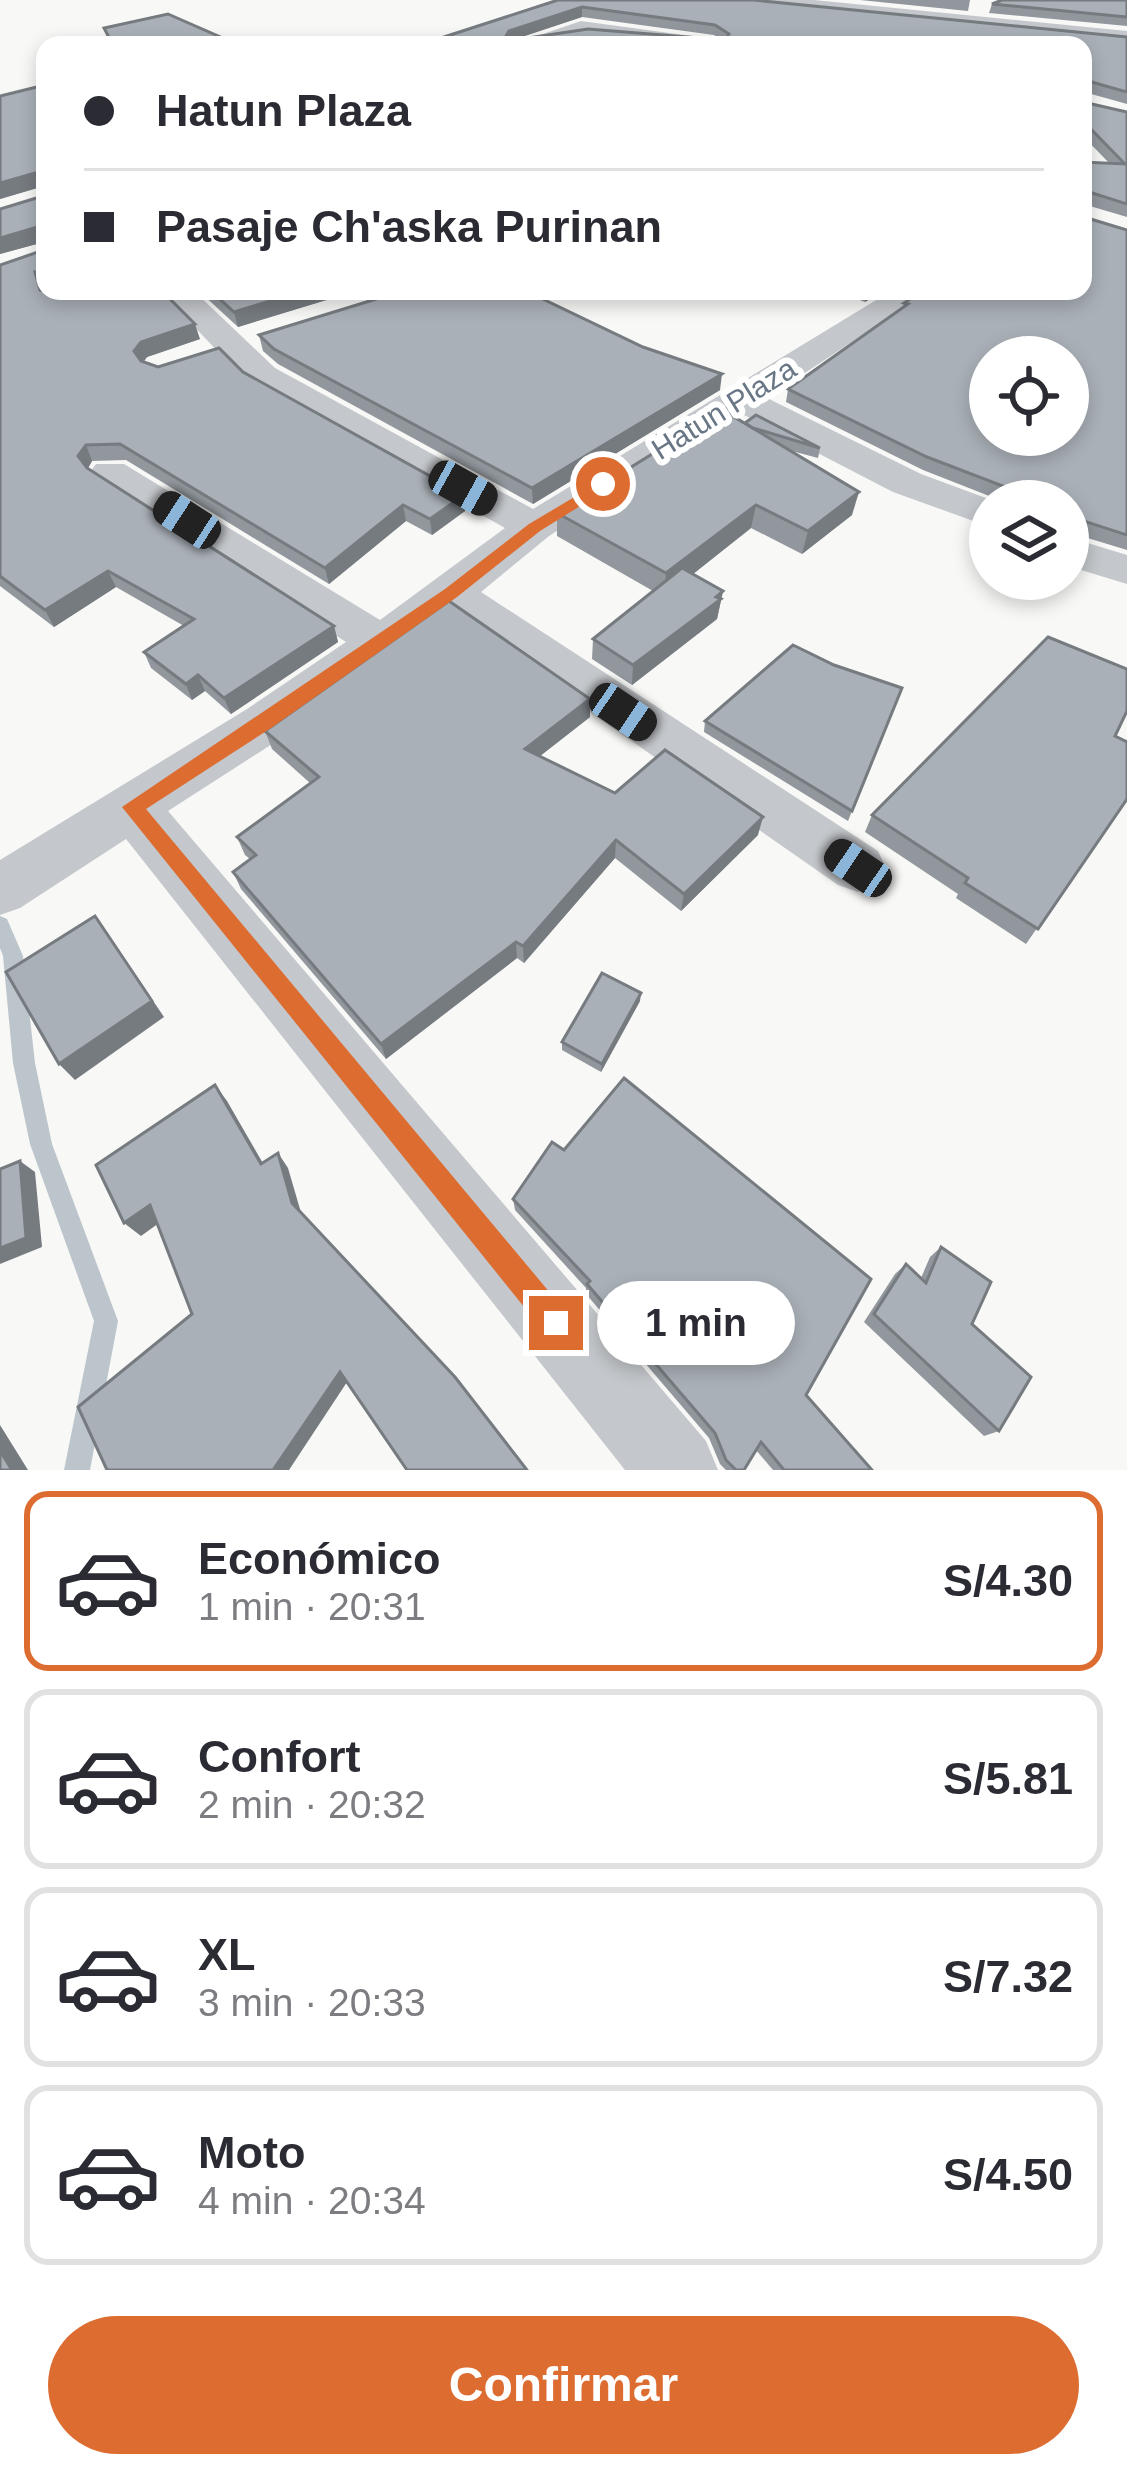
<!DOCTYPE html>
<html lang="es">
<meta charset="utf-8">
<style>
:root{--surface:#fff;--page:#f7f7f7;--text:#2b2b33;--muted:#7c7c81;--line:#e1e1e2;--accent:#dd6c31}
body{margin:0;font-family:Arial,sans-serif;background:var(--page);color:var(--text);height:100vh;display:flex;flex-direction:column;font-size:45px;white-space:nowrap}
*{box-sizing:border-box;margin:0}
p{font-size:39px;color:var(--muted)}
.icon{flex:none;width:66px;height:66px;fill:none;stroke:currentColor;stroke-width:2;stroke-linecap:round;stroke-linejoin:round}
.map{position:relative;height:1470px;overflow:hidden}
.details{display:flex;flex-direction:column;background:var(--surface);flex:1}
.details>*{flex:none}
.guide{position:absolute;left:36px;top:36px;width:1056px;height:264px;border-radius:24px;box-shadow:0 6px 18px #0003;display:grid;align-content:center;height:264px;padding:0 48px;background:var(--surface)}
.fabs{position:absolute;left:969px;top:336px;display:grid;gap:24px}
.fabs a{display:grid;place-items:center;width:120px;height:120px;border-radius:50%;background:var(--surface);box-shadow:0 6px 18px #0003;font-size:60px}
.end{position:absolute;width:54px;height:54px;margin:-27px;border:15px solid #dd6c31;background:#fff;box-shadow:0 0 0 6px #fff}
.from{border-radius:50%}
.bubble{position:absolute;height:84px;border-radius:42px;background:var(--surface);box-shadow:0 6px 18px #0003;font-size:39px;font-weight:700;line-height:84px;text-align:center}
.car{position:absolute;width:36px;height:72px;margin:-36px -18px;border-radius:15px;box-shadow:0 0 9px 3px #0007;background:linear-gradient(#222 24%,#8ab4d8 0 40%,#222 0 76%,#8ab4d8 0 86%,#222 0)}
.guide b{display:flex;align-items:center;gap:42px;height:114px;font-size:45px}
.guide b+b{border-top:3px solid var(--line)}
.guide i{width:30px;height:30px;background:var(--text)}
ul{padding:21px 0 0;list-style:none}
li{display:flex;align-items:center;gap:36px;height:180px;margin:0 24px 18px;padding:0 24px;border:6px solid var(--line);border-radius:24px}
li div{flex:1}
li b{display:block;font-size:45px}
li em{font-style:normal;font-weight:700}
li.on{border-color:var(--accent)}
li>.icon{width:108px;height:108px;stroke-width:1.5}
.button{display:flex;gap:24px;margin-top:auto;padding:24px 48px}
.button a{flex:1;height:138px;border-radius:72px;background:var(--accent);color:#fff;font-size:48px;font-weight:700;line-height:138px;text-align:center}
.map>svg:first-child{display:block}
.lines{fill:none;stroke-linecap:round;stroke-linejoin:round}
.stream{fill:#bcc5cb;fill-rule:evenodd}
.minor{fill:#c4c7cb;fill-rule:evenodd}
.wall{fill:#91979d;fill-rule:evenodd}
.shaded-wall{fill:#767b80}
.building{fill:#a9b0b7;stroke:#767b80;stroke-width:3;fill-rule:evenodd}
.route{fill:#dd6c31}
.labels{text-anchor:middle;stroke-width:12;stroke-linejoin:round;paint-order:stroke}
.street-label{font-size:30px;fill:#697686;stroke:#fff}
</style>
<div class="map">
<svg width="1127" height="1470" viewBox="0 0 1127 1470">
<rect width="100%" height="100%" fill="#f8f8f6"/>
<g class="lines">
<path class="stream" d="M 0,916 L 7,919 L 23,956 L 35,1063 L 52,1144 L 118,1321 L 90,1470 L 64,1470 L 94,1321 L 30,1144 L 13,1063 L 3,956 L 0,948 Z"/>
<g class="minor">
<path d="M 745,0 L 814,0 L 1127,31 L 1127,43 L 755,6 Z"/>
<path d="M 581,21 L 713,39 L 724,45 C 677,45 633,36 588,34 C 567,33 539,45 511,45 Z"/>
<path d="M 160,291 L 194,291 L 275,368 L 533,509 L 891,291 L 929,291 L 767,398 L 921,474 L 994,501 L 990,501 L 990,527 L 893,492 L 742,414 L 549,536 L 481,592 L 878,851 L 886,868 L 878,885 L 858,892 L 838,885 L 451,615 L 283,737 L 168,811 L 706,1441 L 718,1470 L 625,1470 L 126,839 L 20,908 L 0,915 L 0,860 L 247,709 L 346,642 L 96,480 L 90,472 L 96,464 L 124,464 L 380,620 L 505,528 L 249,384 Z"/>
<path d="M 1068,537 L 1127,555 L 1127,584 L 1068,566 Z"/>
</g>
</g>
<g class="wall">
<path d="M 558,0 L 756,1 L 1127,37 L 1127,104 L 1084,92 L 1083,45 L 444,45 L 444,37 ZM 582,17 L 714,35 L 721,39 L 517,38 Z"/>
<path d="M 860,0 L 970,0 L 968,11 Z"/>
<path d="M 1127,0 L 1127,26 L 989,13 L 992,4 Z"/>
<path d="M 45,85 L 45,287 L 42,287 L 42,291 L 200,339 L 147,357 L 143,362 L 158,367 L 243,372 L 465,511 L 432,535 L 406,521 L 329,584 L 126,460 L 92,461 L 88,468 L 334,626 L 338,642 L 231,714 L 205,691 L 192,700 L 151,668 L 144,652 L 184,626 L 116,587 L 54,627 L 0,586 L 0,265 L 44,250 L 44,242 L 0,254 L 0,209 L 43,196 L 44,186 L 0,199 L 0,96 Z"/>
<path d="M 1083,98 L 1083,102 L 1127,112 L 1127,217 L 1083,204 L 1084,217 L 1127,230 L 1127,550 L 1068,532 L 1068,501 L 1002,501 L 923,470 L 786,402 L 788,389 L 903,308 L 904,303 L 1083,291 L 1083,162 L 1109,163 L 1083,136 Z"/>
<path d="M 199,291 L 356,291 L 238,327 Z"/>
<path d="M 837,291 L 883,291 L 865,302 Z"/>
<path d="M 259,335 L 720,390 L 533,504 L 278,364 L 263,351 Z"/>
<path d="M 727,413 L 745,423 L 820,448 L 818,458 L 788,450 L 852,515 L 802,554 L 751,528 L 693,574 L 723,591 L 717,619 L 632,685 L 592,659 L 593,639 L 653,591 L 557,536 L 557,513 Z"/>
<path d="M 834,665 L 902,688 L 848,821 L 704,732 L 705,721 Z"/>
<path d="M 590,717 L 540,756 L 615,793 L 758,835 L 681,911 L 615,858 L 524,963 L 517,958 L 386,1059 L 241,889 L 233,872 L 250,859 L 245,855 L 237,837 L 310,783 L 272,749 L 265,731 Z"/>
<path d="M 1115,736 L 1127,799 L 1026,944 L 956,898 L 958,894 L 865,832 L 872,815 Z"/>
<path d="M 640,1001 L 601,1072 L 562,1050 L 562,1042 Z"/>
<path d="M 513,1199 L 806,1395 L 872,1470 L 773,1470 L 756,1450 L 744,1470 L 726,1470 L 720,1464 L 709,1438 L 586,1294 L 586,1288 L 515,1210 Z"/>
<path d="M 941,1247 L 972,1324 L 999,1431 L 984,1436 L 864,1322 L 895,1274 L 906,1264 L 921,1278 L 930,1257 Z"/>
</g>
<g class="shaded-wall">
<path d="M 582,7 L 582,17 L 510,41 L 506,36 L 509,31 Z"/>
<path d="M 39,172 L 44,186 L 0,199 L 0,183 Z"/>
<path d="M 38,227 L 44,242 L 0,254 L 0,238 Z"/>
<path d="M 303,291 L 356,291 L 238,327 L 234,312 Z"/>
<path d="M 868,291 L 883,291 L 865,302 Z"/>
<path d="M 195,324 L 200,339 L 147,357 L 140,367 L 134,351 L 141,342 Z"/>
<path d="M 722,374 L 720,390 L 533,504 L 532,488 Z"/>
<path d="M 86,445 L 92,461 L 86,472 L 78,456 Z"/>
<path d="M 859,492 L 852,515 L 802,554 L 808,531 Z"/>
<path d="M 464,495 L 465,511 L 432,535 L 430,519 Z"/>
<path d="M 403,505 L 406,521 L 329,584 L 325,568 Z"/>
<path d="M 756,505 L 751,528 L 664,597 L 666,573 Z"/>
<path d="M 108,571 L 116,587 L 54,627 L 45,610 Z"/>
<path d="M 723,591 L 717,619 L 632,685 L 633,665 Z"/>
<path d="M 334,626 L 338,642 L 231,714 L 224,698 Z"/>
<path d="M 198,675 L 205,691 L 192,700 L 186,684 Z"/>
<path d="M 590,699 L 590,717 L 526,767 L 525,749 Z"/>
<path d="M 763,817 L 758,835 L 681,911 L 684,894 Z"/>
<path d="M 616,840 L 615,858 L 524,963 L 523,946 Z"/>
<path d="M 108,934 L 164,1017 L 75,1080 L 59,1064 Z"/>
<path d="M 516,942 L 517,958 L 386,1059 L 381,1044 Z"/>
<path d="M 641,993 L 640,1001 L 601,1072 L 602,1064 Z"/>
<path d="M 215,1085 L 227,1101 L 272,1179 L 261,1164 Z"/>
<path d="M 278,1153 L 288,1168 L 302,1216 L 292,1203 Z"/>
<path d="M 20,1161 L 35,1172 L 42,1247 L 0,1264 L 0,1248 Z"/>
<path d="M 150,1205 L 166,1218 L 141,1236 L 124,1223 Z"/>
<path d="M 340,1372 L 349,1379 L 289,1470 L 273,1470 Z"/>
<path d="M 0,1425 L 28,1470 L 12,1470 L 0,1451 Z"/>
</g>
<g class="building">
<path d="M 558,0 L 753,0 L 1127,37 L 1127,92 L 1088,81 L 1083,85 L 1083,45 L 464,45 L 444,37 ZM 582,7 L 715,25 L 729,34 L 725,40 L 588,29 L 521,39 L 506,36 L 509,31 Z"/>
<path d="M 1002,0 L 1127,0 L 1127,17 L 992,4 Z"/>
<path d="M 168,14 L 234,43 L 233,45 L 113,45 L 104,28 Z"/>
<path d="M 45,85 L 45,272 L 35,272 L 40,290 L 71,296 L 116,296 L 147,291 L 162,291 L 195,324 L 141,342 L 134,351 L 141,361 L 158,367 L 219,348 L 243,372 L 464,495 L 430,519 L 403,505 L 325,568 L 120,444 L 86,445 L 78,456 L 87,468 L 334,626 L 224,698 L 198,675 L 186,684 L 144,652 L 194,619 L 108,571 L 45,610 L 0,576 L 0,265 L 44,250 L 44,231 L 38,227 L 0,238 L 0,209 L 43,196 L 44,176 L 39,172 L 0,183 L 0,96 Z"/>
<path d="M 1083,98 L 1083,102 L 1127,112 L 1127,204 L 1089,192 L 1083,196 L 1083,162 L 1125,164 L 1083,121 Z"/>
<path d="M 1083,198 L 1084,217 L 1127,230 L 1127,535 L 1068,516 L 1068,501 L 1042,501 L 927,457 L 788,389 L 908,304 L 904,303 L 922,291 L 1083,291 ZM 990,357 L 1068,357 L 1068,435 L 990,435 Z"/>
<path d="M 211,291 L 303,291 L 234,312 Z"/>
<path d="M 402,291 L 526,291 L 643,347 L 722,374 L 532,488 L 274,349 L 259,335 Z"/>
<path d="M 728,407 L 726,412 L 859,492 L 808,531 L 756,505 L 666,573 L 557,513 Z"/>
<path d="M 756,415 L 820,448 L 753,428 L 745,423 Z"/>
<path d="M 682,568 L 723,591 L 716,597 L 721,599 L 633,665 L 593,639 Z"/>
<path d="M 449,601 L 590,699 L 525,749 L 615,793 L 665,750 L 763,817 L 684,894 L 616,840 L 523,946 L 516,942 L 381,1044 L 233,872 L 256,855 L 237,837 L 319,777 L 265,731 Z"/>
<path d="M 1048,637 L 1127,669 L 1127,711 L 1115,736 L 1127,742 L 1127,799 L 1038,929 L 965,883 L 968,878 L 872,815 Z"/>
<path d="M 793,645 L 834,665 L 902,688 L 852,811 L 705,721 Z"/>
<path d="M 95,916 L 152,1001 L 59,1064 L 6,972 Z"/>
<path d="M 602,973 L 641,993 L 602,1064 L 562,1042 Z"/>
<path d="M 624,1078 L 871,1279 L 806,1395 L 872,1470 L 784,1470 L 761,1442 L 744,1470 L 736,1470 L 726,1460 L 715,1433 L 587,1284 L 590,1281 L 513,1199 L 552,1142 L 564,1150 Z"/>
<path d="M 215,1085 L 261,1164 L 278,1153 L 292,1203 L 455,1377 L 527,1470 L 407,1470 L 340,1372 L 273,1470 L 107,1470 L 78,1407 L 192,1314 L 150,1205 L 124,1223 L 96,1165 Z"/>
<path d="M 20,1161 L 26,1238 L 0,1248 L 0,1169 Z"/>
<path d="M 941,1247 L 991,1282 L 972,1324 L 1031,1377 L 999,1431 L 874,1314 L 906,1264 L 926,1283 Z"/>
<path d="M 0,1451 L 12,1470 L 0,1470 Z"/>
</g>
<path class="route" d="M 603,480 L 611,484 L 609,488 L 540,531 L 457,597 L 271,728 L 146,809 L 566,1312 L 570,1323 L 566,1333 L 556,1337 L 545,1333 L 122,807 L 445,589 L 529,524 Z"/>
<g class="labels">
<g class="street-label">
<text transform="translate(724 409) rotate(-32)" y="10">Hatun Plaza</text>
</g>
</g>
</svg>
<div class="fabs">
<a><svg class="icon" aria-label="locate" viewBox="0 0 24 24"><circle cx="12" cy="12" r="6"/><path d="M12 2v4M12 18v4M2 12h4M18 12h4"/></svg></a>
<a><svg class="icon" aria-label="layers" viewBox="0 0 24 24"><path d="M12 4l9 5-9 5-9-5zM3 14l9 5 9-5"/></svg></a>
</div>
<i class="end from" style="left:603px;top:484px"></i>
<i class="end" style="left:556px;top:1323px"></i>
<div class="bubble" style="left:597px;top:1281px;width:198px">1 min</div>
<i class="car" style="left:463px;top:488px;rotate:119deg"></i>
<i class="car" style="left:187px;top:520px;rotate:303deg"></i>
<i class="car" style="left:623px;top:712px;rotate:124deg"></i>
<i class="car" style="left:858px;top:868px;rotate:304deg"></i>
<div class="guide">
<b><i class="from"></i>Hatun Plaza</b>
<b><i></i>Pasaje Ch'aska Purinan</b>
</div>
</div>
<section class="details">
<ul>
<li class="on"><svg class="icon" aria-label="car" viewBox="0 0 24 24"><path d="M5 17H2v-5l4-1 3-4h7l3 4 3 1v5h-3M9 17h6M6 11h13"/><circle cx="7" cy="17" r="2"/><circle cx="17" cy="17" r="2"/></svg><div><b>Económico</b><p>1 min · 20:31</p></div><em>S/4.30</em></li>
<li><svg class="icon" aria-label="car" viewBox="0 0 24 24"><path d="M5 17H2v-5l4-1 3-4h7l3 4 3 1v5h-3M9 17h6M6 11h13"/><circle cx="7" cy="17" r="2"/><circle cx="17" cy="17" r="2"/></svg><div><b>Confort</b><p>2 min · 20:32</p></div><em>S/5.81</em></li>
<li><svg class="icon" aria-label="car" viewBox="0 0 24 24"><path d="M5 17H2v-5l4-1 3-4h7l3 4 3 1v5h-3M9 17h6M6 11h13"/><circle cx="7" cy="17" r="2"/><circle cx="17" cy="17" r="2"/></svg><div><b>XL</b><p>3 min · 20:33</p></div><em>S/7.32</em></li>
<li><svg class="icon" aria-label="car" viewBox="0 0 24 24"><path d="M5 17H2v-5l4-1 3-4h7l3 4 3 1v5h-3M9 17h6M6 11h13"/><circle cx="7" cy="17" r="2"/><circle cx="17" cy="17" r="2"/></svg><div><b>Moto</b><p>4 min · 20:34</p></div><em>S/4.50</em></li>
</ul>
<div class="button"><a>Confirmar</a></div>
</section>
